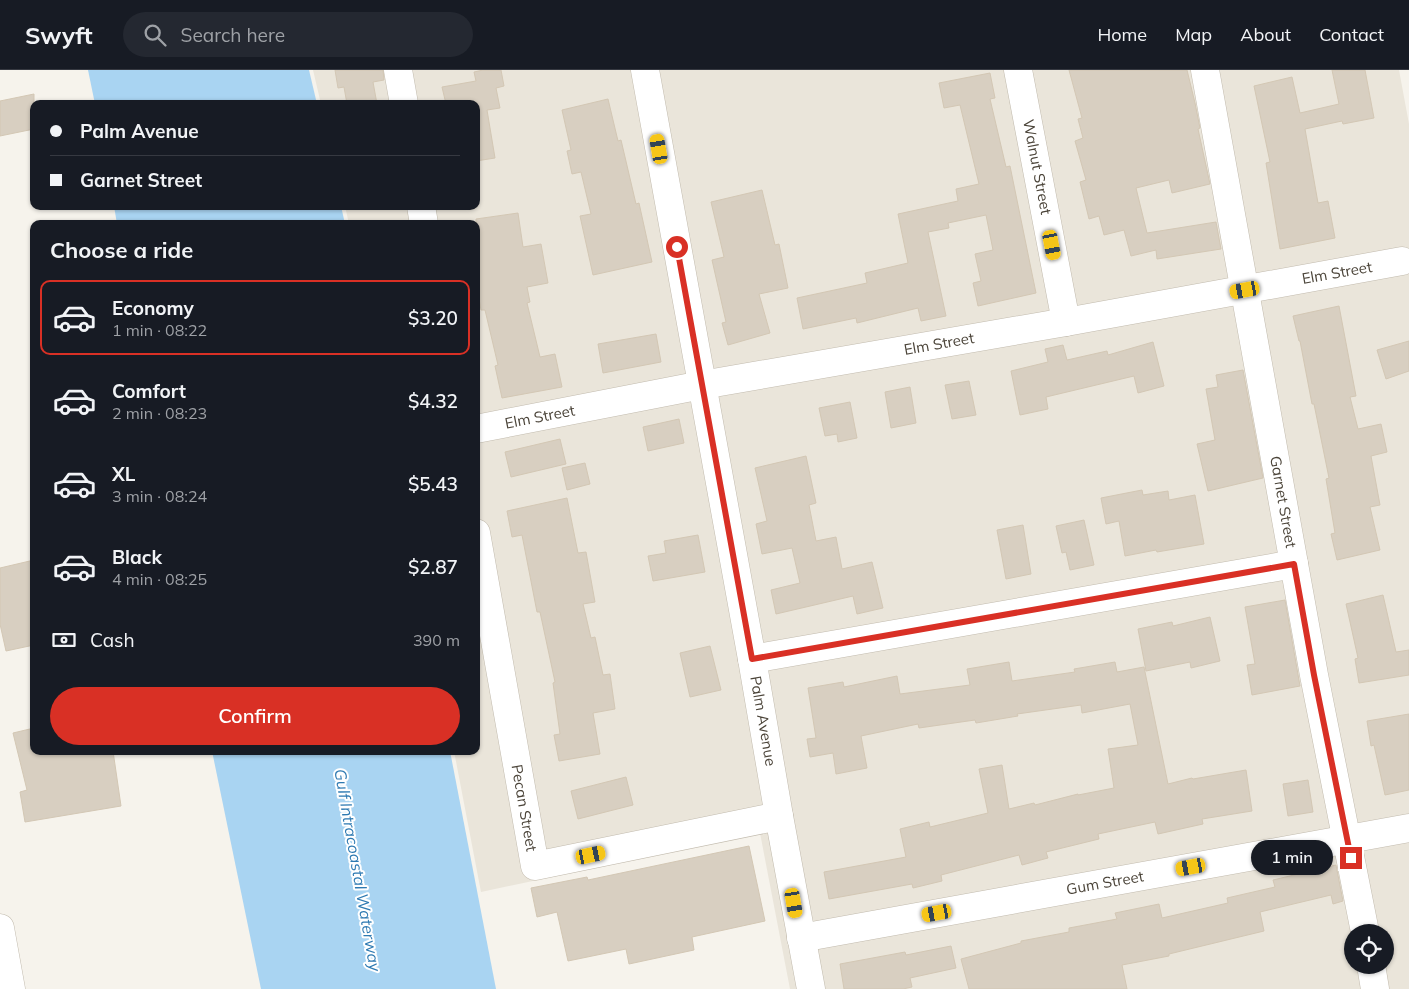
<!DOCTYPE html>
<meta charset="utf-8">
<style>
:root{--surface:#171b24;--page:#242831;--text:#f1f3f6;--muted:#9ea1a6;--line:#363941;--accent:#d93025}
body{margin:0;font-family:Mulish,sans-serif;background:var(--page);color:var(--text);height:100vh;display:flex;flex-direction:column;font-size:19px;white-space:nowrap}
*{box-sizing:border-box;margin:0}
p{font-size:16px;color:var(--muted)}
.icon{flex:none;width:28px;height:28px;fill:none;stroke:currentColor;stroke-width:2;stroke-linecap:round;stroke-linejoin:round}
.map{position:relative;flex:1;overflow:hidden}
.sheet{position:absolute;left:30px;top:150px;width:450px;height:535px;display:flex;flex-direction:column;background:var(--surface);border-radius:10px;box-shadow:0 1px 4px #0004}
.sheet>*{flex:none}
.hud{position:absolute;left:30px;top:30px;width:450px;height:110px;border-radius:10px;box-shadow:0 1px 4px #0004;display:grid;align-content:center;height:110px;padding:0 20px;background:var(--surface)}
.tools{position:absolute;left:1344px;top:854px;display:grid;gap:10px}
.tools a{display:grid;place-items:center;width:50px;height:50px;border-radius:50%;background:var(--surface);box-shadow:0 1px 4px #0004;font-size:25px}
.end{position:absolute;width:22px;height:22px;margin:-11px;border:6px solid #d93025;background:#fff;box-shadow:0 0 0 2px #fff}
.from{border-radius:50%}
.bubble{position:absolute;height:35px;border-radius:18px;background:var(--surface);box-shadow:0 1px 4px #0004;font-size:16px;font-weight:600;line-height:35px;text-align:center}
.car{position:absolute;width:15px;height:30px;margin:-15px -8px;border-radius:6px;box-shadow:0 0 4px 1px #0007;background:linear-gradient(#f5c518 24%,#345 0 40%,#f5c518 0 76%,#345 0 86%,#f5c518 0)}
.hud b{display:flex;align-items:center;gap:18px;height:48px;font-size:19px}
.hud b+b{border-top:1px solid var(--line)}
.hud i{width:12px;height:12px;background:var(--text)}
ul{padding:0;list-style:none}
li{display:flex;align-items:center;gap:15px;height:75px;margin:0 10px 8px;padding:0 10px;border:2px solid transparent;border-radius:10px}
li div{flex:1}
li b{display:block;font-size:19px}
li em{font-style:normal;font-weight:600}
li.active{border-color:var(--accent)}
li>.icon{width:45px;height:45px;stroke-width:1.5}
h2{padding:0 20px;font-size:22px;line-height:60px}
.pay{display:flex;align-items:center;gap:12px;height:55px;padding:0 20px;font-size:19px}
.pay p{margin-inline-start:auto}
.primary-button{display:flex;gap:10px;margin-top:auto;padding:10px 20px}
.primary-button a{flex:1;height:58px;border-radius:30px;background:var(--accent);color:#fff;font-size:20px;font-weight:600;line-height:58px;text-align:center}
header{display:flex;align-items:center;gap:30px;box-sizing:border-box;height:70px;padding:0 25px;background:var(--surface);border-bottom:1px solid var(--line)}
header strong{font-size:24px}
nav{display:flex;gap:28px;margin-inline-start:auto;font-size:18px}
.search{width:350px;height:45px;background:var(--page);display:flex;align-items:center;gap:12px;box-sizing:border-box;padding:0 18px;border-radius:28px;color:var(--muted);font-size:19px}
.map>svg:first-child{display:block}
.residential{fill:#eae5da;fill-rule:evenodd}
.water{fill:#a9d4f2}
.building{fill:#d8cfc1;stroke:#d3c7b4}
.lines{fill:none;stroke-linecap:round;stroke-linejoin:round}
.minor-casing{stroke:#c2bbae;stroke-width:29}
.minor{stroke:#fff;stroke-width:28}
.route{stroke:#d93025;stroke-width:6}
.labels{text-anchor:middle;stroke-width:4;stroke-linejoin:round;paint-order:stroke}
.street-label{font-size:15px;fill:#4b4439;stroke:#fff}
.water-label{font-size:16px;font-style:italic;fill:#2e7ab2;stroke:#fff}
</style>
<header>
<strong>Swyft</strong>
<div class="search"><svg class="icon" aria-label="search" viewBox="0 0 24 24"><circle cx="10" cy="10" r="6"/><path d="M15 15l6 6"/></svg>Search here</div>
<nav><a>Home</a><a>Map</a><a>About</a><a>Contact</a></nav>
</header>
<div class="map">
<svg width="1409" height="919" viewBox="0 0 1409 919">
<rect width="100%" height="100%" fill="#f6f3ec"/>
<path class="residential" d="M 313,0 L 1399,0 L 1409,54 L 1409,919 L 790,919 L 760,763 L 481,822 L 454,681 L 476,681 L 476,154 L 349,154 L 345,136 L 476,136 L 476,34 L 321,34 ZM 1352,862 L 1385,862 L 1385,895 L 1352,895 Z"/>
<g class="water">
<path d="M 88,0 L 309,0 L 317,34 L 95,34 Z"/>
<path d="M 114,136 L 341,136 L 345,154 L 117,154 Z"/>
<path d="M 212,681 L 450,681 L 496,919 L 261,919 Z"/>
</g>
<g class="building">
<path d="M 335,0 L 383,0 L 384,10 L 373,12 L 377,34 L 347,34 L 344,17 L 338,18 Z"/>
<path d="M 483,0 L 501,0 L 504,16 L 496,18 L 500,38 L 487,40 L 495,88 L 476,91 L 476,34 L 446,34 L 442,17 L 476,11 L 474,2 Z"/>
<path d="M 1069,0 L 1187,0 L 1195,33 L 1200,58 L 1198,59 L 1210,114 L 1172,123 L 1169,110 L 1136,118 L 1147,163 L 1216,152 L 1221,179 L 1157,189 L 1156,180 L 1131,186 L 1124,160 L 1104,165 L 1099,146 L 1089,149 L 1080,112 L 1086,110 L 1075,71 L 1083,68 L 1078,49 L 1082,48 Z"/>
<path d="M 1332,0 L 1365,0 L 1374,48 L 1343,54 L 1342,51 L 1305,59 L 1318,133 L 1328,131 L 1335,168 L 1280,179 L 1266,93 L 1270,92 L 1254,16 L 1292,7 L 1300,43 L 1339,34 Z"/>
<path d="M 990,3 L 995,28 L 990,29 L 1006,97 L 1010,96 L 1036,223 L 978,236 L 973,213 L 981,211 L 975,184 L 993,180 L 986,145 L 948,153 L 949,158 L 928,162 L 946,246 L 921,251 L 918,238 L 857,253 L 856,248 L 803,259 L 797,228 L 867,213 L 865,203 L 908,193 L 898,144 L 958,131 L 956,119 L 979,114 L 960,35 L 944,38 L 939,13 Z"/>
<path d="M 34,24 L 34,59 L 0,66 L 0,31 Z"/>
<path d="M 608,29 L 618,71 L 621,70 L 636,134 L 639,133 L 652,192 L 593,205 L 580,146 L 591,144 L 581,102 L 572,104 L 567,81 L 571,80 L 562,40 Z"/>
<path d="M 762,120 L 775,175 L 779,174 L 788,218 L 759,224 L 770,263 L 728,275 L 722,253 L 726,252 L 712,190 L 724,187 L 711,132 Z"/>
<path d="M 518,143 L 523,177 L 541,174 L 548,213 L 527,217 L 530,232 L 527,233 L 540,287 L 555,284 L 562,317 L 502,328 L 495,296 L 498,295 L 485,240 L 481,240 L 476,212 L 476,149 Z"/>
<path d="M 1339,236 L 1356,326 L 1350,327 L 1358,359 L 1381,354 L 1387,382 L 1371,386 L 1380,435 L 1370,437 L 1380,480 L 1337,490 L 1331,464 L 1335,463 L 1326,409 L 1329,408 L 1314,334 L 1312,334 L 1300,271 L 1299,271 L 1293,246 Z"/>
<path d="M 656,264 L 661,292 L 603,303 L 598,274 Z"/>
<path d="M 1409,271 L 1409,301 L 1386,309 L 1377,280 Z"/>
<path d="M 1153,272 L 1164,316 L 1138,323 L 1134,306 L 1046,327 L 1048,339 L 1020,345 L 1011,301 L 1048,292 L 1045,279 L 1063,275 L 1067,290 L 1107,281 L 1108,285 Z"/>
<path d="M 1243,300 L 1263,408 L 1208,421 L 1197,374 L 1215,370 L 1206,319 L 1218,317 L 1216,305 Z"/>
<path d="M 969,311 L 976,345 L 952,349 L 945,315 Z"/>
<path d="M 910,317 L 916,353 L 891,358 L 885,322 Z"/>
<path d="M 850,332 L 857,368 L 838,372 L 837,364 L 825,366 L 819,338 Z"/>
<path d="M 679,349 L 684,373 L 648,381 L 643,357 Z"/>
<path d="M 560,369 L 566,394 L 511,407 L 505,382 Z"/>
<path d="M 806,386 L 816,433 L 809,435 L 816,471 L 836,467 L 842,499 L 872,492 L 883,538 L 857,544 L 853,526 L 776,544 L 771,520 L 800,513 L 792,478 L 762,484 L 756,454 L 767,451 L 755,398 Z"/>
<path d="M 585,393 L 590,414 L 567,420 L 562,398 Z"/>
<path d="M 1142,420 L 1143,425 L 1168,421 L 1169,430 L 1195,425 L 1204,474 L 1157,482 L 1156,480 L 1125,486 L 1119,451 L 1106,454 L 1101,428 Z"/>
<path d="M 567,428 L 578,483 L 586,482 L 595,532 L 583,534 L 591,568 L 595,567 L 603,605 L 610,604 L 615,639 L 593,643 L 600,684 L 559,691 L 554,665 L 560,664 L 553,613 L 555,612 L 540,542 L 537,542 L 522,465 L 512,467 L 507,441 Z"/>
<path d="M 1084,450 L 1094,495 L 1070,500 L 1066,482 L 1062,483 L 1056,456 Z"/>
<path d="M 1023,455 L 1031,504 L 1006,509 L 997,460 Z"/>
<path d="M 698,465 L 705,502 L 653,511 L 648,486 L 666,483 L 664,471 Z"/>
<path d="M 34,490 L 34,575 L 6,581 L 0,554 L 0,498 Z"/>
<path d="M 1383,525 L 1396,582 L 1409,580 L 1409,605 L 1359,613 L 1355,589 L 1358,588 L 1346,534 Z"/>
<path d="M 1285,530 L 1300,616 L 1252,625 L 1247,595 L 1255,594 L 1245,537 Z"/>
<path d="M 1210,547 L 1220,591 L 1191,598 L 1190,592 L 1146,601 L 1138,559 L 1172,552 L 1173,556 Z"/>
<path d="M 710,576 L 721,620 L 690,627 L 680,583 Z"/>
<path d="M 1009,592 L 1012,611 L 1075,602 L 1074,599 L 1115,592 L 1117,602 L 1144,597 L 1168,714 L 1192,708 L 1193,709 L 1246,700 L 1252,741 L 1202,749 L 1203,754 L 1158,764 L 1155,752 L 1098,764 L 1099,769 L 1046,782 L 1048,788 L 1022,795 L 1019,785 L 941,805 L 942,811 L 913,818 L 912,814 L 829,829 L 824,802 L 906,787 L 900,759 L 929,752 L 930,757 L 988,743 L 979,699 L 1002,695 L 1009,739 L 1034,733 L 1035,735 L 1078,724 L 1078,725 L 1114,718 L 1108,679 L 1138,675 L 1130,634 L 1082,643 L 1081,635 L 1017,644 L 1018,646 L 976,653 L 975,650 L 919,658 L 918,654 L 861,666 L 867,698 L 836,704 L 833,683 L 810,687 L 807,669 L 816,668 L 808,618 L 843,612 L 844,617 L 897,606 L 900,624 L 970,615 L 967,599 Z"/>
<path d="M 1409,644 L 1409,720 L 1385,725 L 1374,675 L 1371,676 L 1367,651 Z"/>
<path d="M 34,658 L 34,681 L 113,681 L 121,736 L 25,752 L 20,722 L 27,720 L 13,663 Z"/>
<path d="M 626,707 L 633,735 L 578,749 L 571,721 Z"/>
<path d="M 1308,710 L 1313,742 L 1288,746 L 1283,714 Z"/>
<path d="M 749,776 L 765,851 L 692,867 L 694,880 L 629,894 L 626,879 L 568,891 L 557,842 L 537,847 L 531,818 L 587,807 L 588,810 Z"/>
<path d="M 1336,795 L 1343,831 L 1333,834 L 1331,825 L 1260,842 L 1264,861 L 1169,884 L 1169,886 L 1122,895 L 1127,919 L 969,919 L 961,889 L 1021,873 L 1021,871 L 1069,862 L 1069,858 L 1117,849 L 1115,843 L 1159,834 L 1162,848 L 1228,833 L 1227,828 L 1275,817 L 1273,810 Z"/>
<path d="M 951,876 L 956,898 L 910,908 L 912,917 L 903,919 L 844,919 L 840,894 L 905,882 L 906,885 Z"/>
</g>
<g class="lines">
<g class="minor-casing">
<g id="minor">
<path d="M 398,0 L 404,34"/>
<path d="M 645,0 L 752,589 L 779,746 L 811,919"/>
<path d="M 1018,0 L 1066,252"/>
<path d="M 1205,0 L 1314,605 L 1365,862"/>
<path d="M 421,136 L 424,154"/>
<path d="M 476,359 L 702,315 L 1066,252 L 1402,191"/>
<path d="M 476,463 L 535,796 L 779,746"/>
<path d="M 752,589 L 1294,494"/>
<path d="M 0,858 L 11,919"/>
<path d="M 801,868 L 1409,758"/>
<path d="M 1371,895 L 1375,919"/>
</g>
</g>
<use href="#minor" class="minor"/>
</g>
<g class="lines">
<path class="route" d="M 677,177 L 752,589 L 1294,494 L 1314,605 L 1351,788"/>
</g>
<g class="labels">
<g class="street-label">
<text transform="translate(1037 97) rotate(79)" y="5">Walnut Street</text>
<text transform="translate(1337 203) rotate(-10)" y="5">Elm Street</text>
<text transform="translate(939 274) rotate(-10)" y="5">Elm Street</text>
<text transform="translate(540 347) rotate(-11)" y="5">Elm Street</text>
<text transform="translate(1283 432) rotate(80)" y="5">Garnet Street</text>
<text transform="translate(763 651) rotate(80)" y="5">Palm Avenue</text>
<text transform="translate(524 738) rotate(80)" y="5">Pecan Street</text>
<text transform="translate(1105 813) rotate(-10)" y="5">Gum Street</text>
</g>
<g class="water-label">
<text transform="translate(358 800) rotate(80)" y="6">Gulf Intracoastal Waterway</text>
</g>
</g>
</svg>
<div class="tools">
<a><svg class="icon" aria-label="locate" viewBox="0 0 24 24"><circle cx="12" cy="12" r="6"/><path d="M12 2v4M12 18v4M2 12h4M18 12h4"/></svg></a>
</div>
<i class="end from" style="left:677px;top:177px"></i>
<i class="end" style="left:1351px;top:788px"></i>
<div class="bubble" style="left:1251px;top:770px;width:82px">1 min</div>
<i class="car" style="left:659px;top:79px;rotate:350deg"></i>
<i class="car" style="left:1052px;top:175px;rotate:169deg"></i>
<i class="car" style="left:1245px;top:220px;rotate:260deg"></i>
<i class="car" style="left:591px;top:785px;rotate:78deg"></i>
<i class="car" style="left:1191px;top:797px;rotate:260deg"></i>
<i class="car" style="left:794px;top:833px;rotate:170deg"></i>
<i class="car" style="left:937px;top:843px;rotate:260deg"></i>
<div class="hud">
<b><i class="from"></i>Palm Avenue</b>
<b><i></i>Garnet Street</b>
</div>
<section class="sheet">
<h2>Choose a ride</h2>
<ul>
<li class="active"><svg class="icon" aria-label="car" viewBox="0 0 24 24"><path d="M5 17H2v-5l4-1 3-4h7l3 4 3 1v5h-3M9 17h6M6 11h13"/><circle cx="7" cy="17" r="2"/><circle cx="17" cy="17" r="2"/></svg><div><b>Economy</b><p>1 min · 08:22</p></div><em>$3.20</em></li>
<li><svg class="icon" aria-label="car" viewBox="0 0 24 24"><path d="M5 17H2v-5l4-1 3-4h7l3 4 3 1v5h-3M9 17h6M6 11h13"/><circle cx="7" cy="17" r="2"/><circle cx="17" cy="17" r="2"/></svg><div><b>Comfort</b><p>2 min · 08:23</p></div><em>$4.32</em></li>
<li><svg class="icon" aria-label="car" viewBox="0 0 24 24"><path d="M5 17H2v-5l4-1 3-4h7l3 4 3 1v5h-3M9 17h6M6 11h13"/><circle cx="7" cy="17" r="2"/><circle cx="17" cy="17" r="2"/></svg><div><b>XL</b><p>3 min · 08:24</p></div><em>$5.43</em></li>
<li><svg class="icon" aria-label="car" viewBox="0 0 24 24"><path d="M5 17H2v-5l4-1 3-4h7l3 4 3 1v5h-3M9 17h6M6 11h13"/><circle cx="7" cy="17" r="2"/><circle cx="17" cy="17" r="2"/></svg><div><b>Black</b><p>4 min · 08:25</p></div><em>$2.87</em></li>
</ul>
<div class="pay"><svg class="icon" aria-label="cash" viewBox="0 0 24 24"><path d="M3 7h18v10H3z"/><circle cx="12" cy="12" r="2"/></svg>Cash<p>390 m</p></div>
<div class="primary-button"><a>Confirm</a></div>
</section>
</div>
